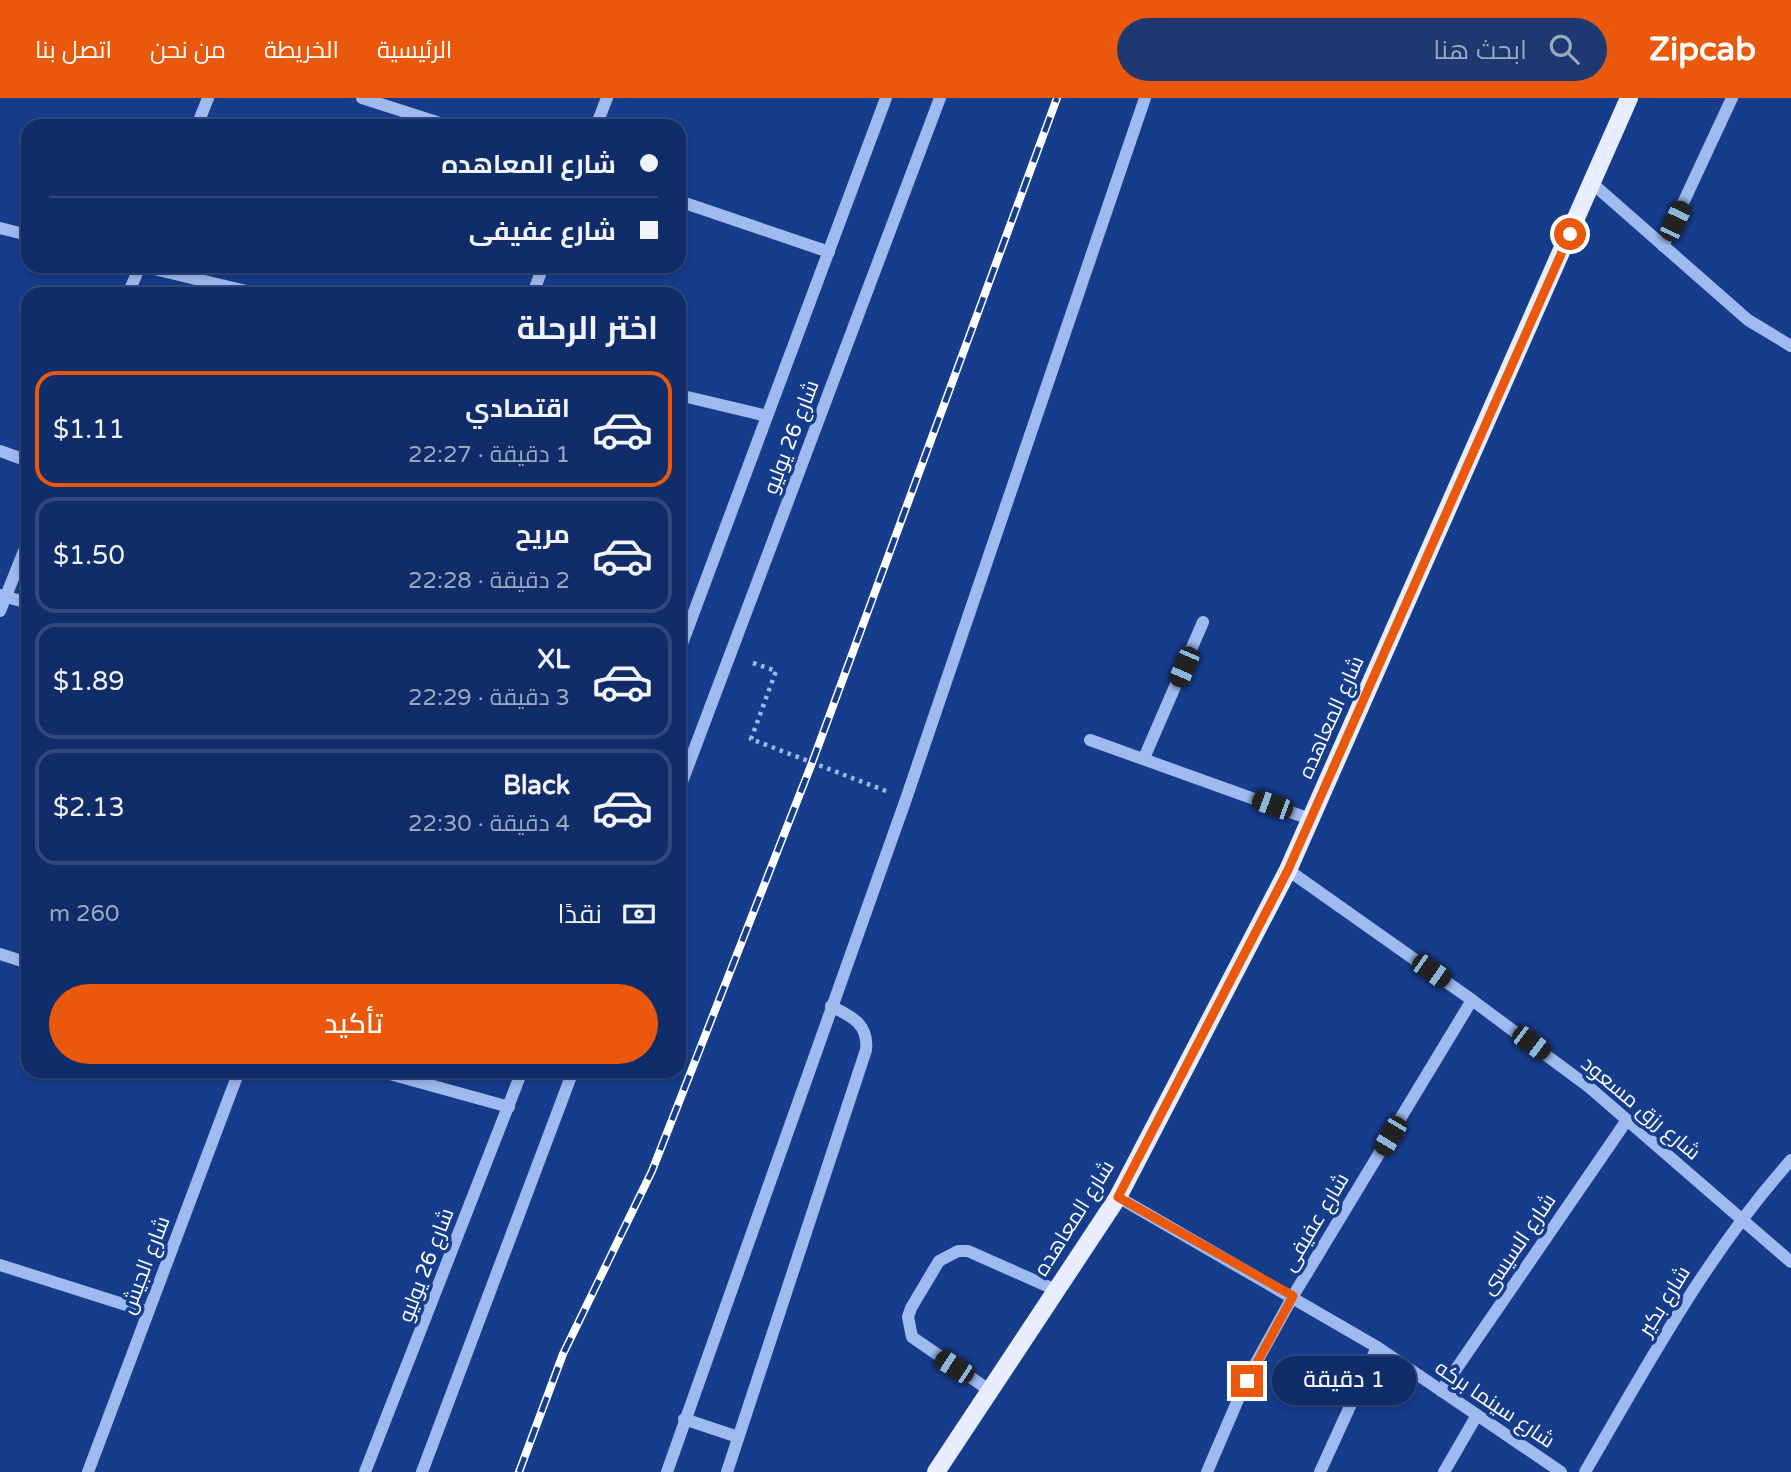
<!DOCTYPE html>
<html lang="ar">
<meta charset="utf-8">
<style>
:root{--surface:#102d69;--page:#1e3971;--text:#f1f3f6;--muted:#9ca8c0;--line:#30497d;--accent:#ea580c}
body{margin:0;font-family:"Varela Round",Cairo,sans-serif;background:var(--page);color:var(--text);direction:rtl;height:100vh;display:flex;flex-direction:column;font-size:26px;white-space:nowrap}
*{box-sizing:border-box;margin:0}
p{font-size:23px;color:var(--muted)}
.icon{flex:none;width:38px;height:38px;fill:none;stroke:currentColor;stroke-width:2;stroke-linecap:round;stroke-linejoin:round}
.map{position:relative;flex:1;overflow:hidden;direction:ltr}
.sheet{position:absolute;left:21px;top:189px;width:665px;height:791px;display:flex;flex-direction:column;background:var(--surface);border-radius:21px;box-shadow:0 4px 10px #0003,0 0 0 2px var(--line);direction:rtl}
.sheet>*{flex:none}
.banner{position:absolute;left:21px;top:21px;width:665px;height:154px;border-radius:21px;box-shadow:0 4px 10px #0003,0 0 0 2px var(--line);direction:rtl;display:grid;align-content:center;height:154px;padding:0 28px;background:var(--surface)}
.end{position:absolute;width:32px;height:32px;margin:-16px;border:9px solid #ea580c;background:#fff;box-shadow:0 0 0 4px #fff}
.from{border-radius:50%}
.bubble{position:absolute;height:49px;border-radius:24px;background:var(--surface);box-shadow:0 4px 10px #0003,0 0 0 2px var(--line);font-size:23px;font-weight:600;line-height:49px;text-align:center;direction:rtl}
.car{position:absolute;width:21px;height:42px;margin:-21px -10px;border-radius:9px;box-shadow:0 0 5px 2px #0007;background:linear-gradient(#222 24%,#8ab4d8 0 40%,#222 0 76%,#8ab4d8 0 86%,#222 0)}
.banner b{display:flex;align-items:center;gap:24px;height:66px;font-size:26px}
.banner b+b{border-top:2px solid var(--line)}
.banner i{width:18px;height:18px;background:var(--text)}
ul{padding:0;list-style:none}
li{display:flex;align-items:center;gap:21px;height:116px;margin:0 14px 10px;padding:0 14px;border:4px solid var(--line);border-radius:21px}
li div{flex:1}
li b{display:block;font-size:26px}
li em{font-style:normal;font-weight:600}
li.active{border-color:var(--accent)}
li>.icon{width:63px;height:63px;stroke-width:1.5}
h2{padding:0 28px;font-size:32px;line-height:84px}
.pay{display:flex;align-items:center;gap:18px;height:77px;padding:0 28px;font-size:26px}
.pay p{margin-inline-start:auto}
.primary-button{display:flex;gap:14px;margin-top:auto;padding:14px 28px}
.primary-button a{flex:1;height:80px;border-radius:42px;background:var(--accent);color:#fff;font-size:28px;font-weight:600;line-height:80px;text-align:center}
header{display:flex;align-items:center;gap:42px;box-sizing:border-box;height:98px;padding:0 35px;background:var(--accent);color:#fff}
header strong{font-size:33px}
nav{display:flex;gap:38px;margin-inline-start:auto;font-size:24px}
.search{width:490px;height:63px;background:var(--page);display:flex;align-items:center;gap:18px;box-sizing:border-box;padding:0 24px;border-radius:38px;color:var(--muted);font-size:26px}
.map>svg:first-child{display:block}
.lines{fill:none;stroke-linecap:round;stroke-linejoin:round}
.path{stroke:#9fbaef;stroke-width:4.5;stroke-dasharray:3.5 5;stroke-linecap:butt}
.minor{stroke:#9fbaef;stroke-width:12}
.major{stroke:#e8eeff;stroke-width:18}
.rail-casing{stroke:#fff;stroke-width:8}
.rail{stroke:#163c8c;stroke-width:5;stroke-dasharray:16;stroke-linecap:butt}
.route{stroke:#ea580c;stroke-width:9}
.labels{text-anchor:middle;stroke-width:7;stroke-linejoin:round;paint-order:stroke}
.street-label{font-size:21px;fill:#fff;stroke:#163c8c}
</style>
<header>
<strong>Zipcab</strong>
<div class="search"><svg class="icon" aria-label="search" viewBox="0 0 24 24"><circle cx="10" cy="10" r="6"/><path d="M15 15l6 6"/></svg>ابحث هنا</div>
<nav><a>الرئيسية</a><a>الخريطة</a><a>من نحن</a><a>اتصل بنا</a></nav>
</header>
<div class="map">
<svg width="1791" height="1374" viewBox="0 0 1791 1374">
<rect width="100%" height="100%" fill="#163c8c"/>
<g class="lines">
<path class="path" d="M 753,565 L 776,573 L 751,641 L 886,693"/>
<g class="minor">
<path d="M 362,0 L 449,28"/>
<path d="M 197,28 L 208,0"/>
<path d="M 596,28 L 607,0"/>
<path d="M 1593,86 L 1748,222 L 1791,248"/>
<path d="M 679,103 L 829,154"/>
<path d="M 0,130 L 28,137"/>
<path d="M 1663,148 L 1732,0"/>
<path d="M 142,168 L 258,196"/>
<path d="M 128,196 L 140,168"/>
<path d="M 533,196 L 543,168"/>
<path d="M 679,297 L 767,318"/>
<path d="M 0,353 L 28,363"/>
<path d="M 0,497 L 28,505"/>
<path d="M 0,513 L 28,443"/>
<path d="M 679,554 L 886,0"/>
<path d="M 1090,642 L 1310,721"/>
<path d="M 1144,660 L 1203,524"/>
<path d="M 679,692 L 940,0"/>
<path d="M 1288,772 L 1472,902 L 1589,989 L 1791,1164"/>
<path d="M 0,856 L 28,865"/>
<path d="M 379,973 L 509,1009"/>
<path d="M 1118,1099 L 1377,1249 L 1561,1374"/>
<path d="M 0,1167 L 148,1214"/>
<path d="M 989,1292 L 912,1239 L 908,1219 L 911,1210 L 939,1163 L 958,1153 L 968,1153 L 1056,1192"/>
<path d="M 1441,1293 L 1627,1022"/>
<path d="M 684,1321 L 738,1339"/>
<path d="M 88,1374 L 239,973"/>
<path d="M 365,1374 L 522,973"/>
<path d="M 422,1374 L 573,973"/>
<path d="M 667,1374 L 906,701 L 1145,0"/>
<path d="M 727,1374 L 866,952 C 869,926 851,918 831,908"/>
<path d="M 1207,1374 L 1246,1283 L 1293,1198 L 1472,902"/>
<path d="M 1320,1374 L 1377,1249"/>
<path d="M 1444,1374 L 1477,1317"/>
<path d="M 1585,1374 C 1648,1266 1707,1156 1791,1062"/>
</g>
<path class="major" d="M 936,1374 L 1118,1099 L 1288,772 L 1629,0"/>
<g class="rail-casing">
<path id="rail" d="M 519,1374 L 563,1256 L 652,1073 L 812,665 L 1057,0"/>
</g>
<use href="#rail" class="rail"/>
</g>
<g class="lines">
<path class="route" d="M 1247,1283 L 1293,1198 L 1118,1099 L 1288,772 L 1570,136"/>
</g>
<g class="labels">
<g class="street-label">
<text transform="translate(791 339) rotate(-69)" y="7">شارع 26 يوليو</text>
<text transform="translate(1331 619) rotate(-66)" y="7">شارع المعاهده</text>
<text transform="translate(1641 1010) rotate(40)" y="7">شارع رزق مسعود</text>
<text transform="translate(1074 1120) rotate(-58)" y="7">شارع المعاهده</text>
<text transform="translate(1315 1124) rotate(-59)" y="7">شارع عفيفى</text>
<text transform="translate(1518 1146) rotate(-56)" y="7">شارع السيسى</text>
<text transform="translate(145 1167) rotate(-69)" y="7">شارع الجيش</text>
<text transform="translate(426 1167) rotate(-69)" y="7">شارع 26 يوليو</text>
<text transform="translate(1664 1203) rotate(-58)" y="7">شارع بكير</text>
<text transform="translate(1495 1306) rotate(34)" y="7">شارع سينما بركه</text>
</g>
</g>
</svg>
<i class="end from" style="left:1570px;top:136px"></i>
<i class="end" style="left:1247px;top:1283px"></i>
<div class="bubble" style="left:1272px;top:1258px;width:144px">1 دقيقة</div>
<i class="car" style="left:1675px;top:123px;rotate:25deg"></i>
<i class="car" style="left:1184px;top:569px;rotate:203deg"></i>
<i class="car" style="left:1272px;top:707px;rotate:290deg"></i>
<i class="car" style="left:1431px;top:873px;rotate:125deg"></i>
<i class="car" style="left:1531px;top:945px;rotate:127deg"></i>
<i class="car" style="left:1390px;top:1038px;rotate:211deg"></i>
<i class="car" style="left:954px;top:1269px;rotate:303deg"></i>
<div class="banner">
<b><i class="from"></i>شارع المعاهده</b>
<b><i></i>شارع عفيفى</b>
</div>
<section class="sheet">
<h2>اختر الرحلة</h2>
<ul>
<li class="active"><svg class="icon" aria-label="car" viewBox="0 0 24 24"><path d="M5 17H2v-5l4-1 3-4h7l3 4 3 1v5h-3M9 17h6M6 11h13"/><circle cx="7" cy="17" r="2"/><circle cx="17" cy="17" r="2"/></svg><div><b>اقتصادي</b><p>1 دقيقة · 22:27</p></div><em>$1.11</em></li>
<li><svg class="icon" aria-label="car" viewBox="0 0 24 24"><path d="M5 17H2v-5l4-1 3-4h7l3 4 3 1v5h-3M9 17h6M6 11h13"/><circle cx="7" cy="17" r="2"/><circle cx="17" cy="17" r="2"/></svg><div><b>مريح</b><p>2 دقيقة · 22:28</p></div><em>$1.50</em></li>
<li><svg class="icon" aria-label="car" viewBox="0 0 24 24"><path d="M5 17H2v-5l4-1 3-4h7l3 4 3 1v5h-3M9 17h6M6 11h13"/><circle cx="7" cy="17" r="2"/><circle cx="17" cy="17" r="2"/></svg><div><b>XL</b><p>3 دقيقة · 22:29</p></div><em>$1.89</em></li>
<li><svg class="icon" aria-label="car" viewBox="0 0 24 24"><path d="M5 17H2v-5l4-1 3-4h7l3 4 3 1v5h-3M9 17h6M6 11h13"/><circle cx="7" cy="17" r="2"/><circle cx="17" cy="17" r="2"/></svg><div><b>Black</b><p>4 دقيقة · 22:30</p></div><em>$2.13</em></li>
</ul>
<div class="pay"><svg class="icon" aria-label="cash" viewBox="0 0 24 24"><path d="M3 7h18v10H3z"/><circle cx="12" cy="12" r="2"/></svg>نقدًا<p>260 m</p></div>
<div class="primary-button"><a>تأكيد</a></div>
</section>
</div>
